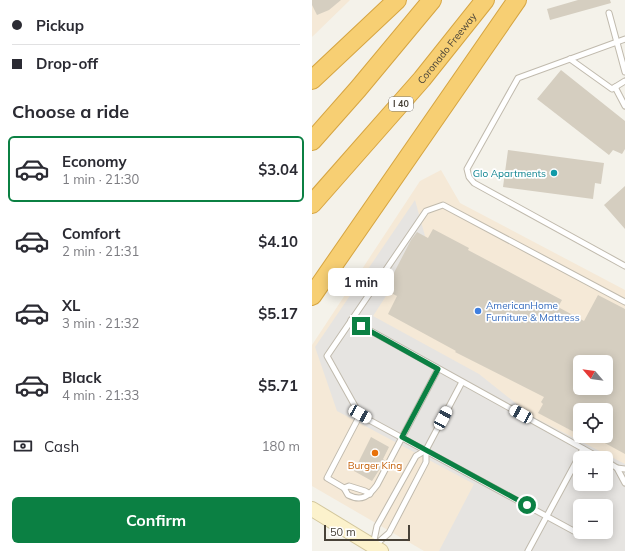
<!DOCTYPE html>
<meta charset="utf-8">
<style>
:root{--surface:#fff;--page:#f2f2f3;--text:#2b2b33;--muted:#7c7c81;--line:#e1e1e2;--accent:#0b8043}
body{margin:0;font-family:Mulish,sans-serif;background:var(--page);color:var(--text);height:100vh;display:flex;flex-direction:column;font-size:15px;white-space:nowrap}
*{box-sizing:border-box;margin:0}
p{font-size:13px;color:var(--muted)}
.icon{flex:none;width:22px;height:22px;fill:none;stroke:currentColor;stroke-width:2;stroke-linecap:round;stroke-linejoin:round}
.map{position:relative;flex:1;overflow:hidden}
.details{display:flex;flex-direction:column;background:var(--surface);width:312px}
.details>*{flex:none}
.hud{display:grid;align-content:center;height:88px;padding:0 12px;background:var(--surface)}
.needle{width:26px;rotate:298deg}
.tools{position:absolute;left:261px;top:355px;display:grid;gap:8px}
.tools a{display:grid;place-items:center;width:40px;height:40px;border-radius:6px;background:var(--surface);box-shadow:0 2px 10px #0003;font-size:20px}
.scale{position:absolute;left:12px;bottom:10px;width:86px;box-sizing:border-box;padding-left:4px;border:2px solid #484238;border-top:0;font-size:11px;line-height:14px;white-space:nowrap;color:#484238;-webkit-text-stroke:3px #fff;paint-order:stroke}
.end{position:absolute;width:18px;height:18px;margin:-9px;border:5px solid #0b8043;background:#fff;box-shadow:0 0 0 2px #fff}
.from{border-radius:50%}
.bubble{position:absolute;height:28px;border-radius:6px;background:var(--surface);box-shadow:0 2px 10px #0003;font-size:13px;font-weight:700;line-height:28px;text-align:center}
.car{position:absolute;width:12px;height:24px;margin:-12px -6px;border-radius:5px;box-shadow:0 0 3px 1px #0007;background:linear-gradient(#fff 24%,#345 0 40%,#fff 0 76%,#345 0 86%,#fff 0)}
.hud b{display:flex;align-items:center;gap:14px;height:38px;font-size:15px}
.hud b+b{border-top:1px solid var(--line)}
.hud i{width:10px;height:10px;background:var(--text)}
ul{padding:0;list-style:none}
li{display:flex;align-items:center;gap:12px;height:66px;margin:0 8px 6px;padding:0 4px;border:2px solid transparent;border-radius:6px}
li div{flex:1}
li b{display:block;font-size:15px}
li em{font-style:normal;font-weight:700}
li.selected{border-color:var(--accent)}
li>.icon{width:36px;height:36px;stroke-width:1.5}
h2{padding:0 12px;font-size:18px;line-height:48px}
.pay{display:flex;align-items:center;gap:10px;height:44px;padding:0 12px;font-size:15px}
.pay p{margin-inline-start:auto}
.action{display:flex;gap:8px;margin-top:auto;padding:8px 12px}
.action a{flex:1;height:46px;border-radius:6px;background:var(--accent);color:#fff;font-size:16px;font-weight:700;line-height:46px;text-align:center}
main{display:flex;flex:1;min-height:0}
.map>svg:first-child{display:block}
.commercial{fill:#f5e9d7;fill-rule:evenodd}
.parking{fill:#e6e4e1;fill-rule:evenodd}
.building{fill:#d5cec0;fill-rule:evenodd}
.lines{fill:none;stroke-linecap:round;stroke-linejoin:round}
.service-casing{stroke:#c0baad;stroke-width:7}
.secondary-casing{stroke:#d2c69c;stroke-width:16}
.motorway-casing{stroke:#d6a542;stroke-width:20}
.service{stroke:#fff;stroke-width:5}
.secondary{stroke:#fcf2cc;stroke-width:14}
.motorway{stroke:#f7cf73;stroke-width:18}
.route{stroke:#0b8043;stroke-width:5}
.culture-dot{fill:#0f9aa8;stroke:#fff;stroke-width:1.5}
.shop-dot{fill:#3f7fe0;stroke:#fff;stroke-width:1.5}
.food-dot{fill:#e8710a;stroke:#fff;stroke-width:1.5}
.labels{text-anchor:middle;stroke-width:3.5;stroke-linejoin:round;paint-order:stroke}
.shield{fill:#fff;stroke:#7f7b74;stroke-width:1}
.shield-label{font-size:9px;font-weight:bold;fill:#484238}
.street-label{font-size:10px;fill:#484238;stroke:#fff}
.culture-label{font-size:10px;fill:#0d838f;stroke:#fff;text-anchor:end}
.shop-label{font-size:10px;fill:#366cbe;stroke:#fff;text-anchor:start}
.food-label{font-size:10px;fill:#c56008;stroke:#fff}
</style>
<main>
<section class="details">
<div class="hud">
<b><i class="from"></i>Pickup</b>
<b><i></i>Drop-off</b>
</div>
<h2>Choose a ride</h2>
<ul>
<li class="selected"><svg class="icon" aria-label="car" viewBox="0 0 24 24"><path d="M5 17H2v-5l4-1 3-4h7l3 4 3 1v5h-3M9 17h6M6 11h13"/><circle cx="7" cy="17" r="2"/><circle cx="17" cy="17" r="2"/></svg><div><b>Economy</b><p>1 min · 21:30</p></div><em>$3.04</em></li>
<li><svg class="icon" aria-label="car" viewBox="0 0 24 24"><path d="M5 17H2v-5l4-1 3-4h7l3 4 3 1v5h-3M9 17h6M6 11h13"/><circle cx="7" cy="17" r="2"/><circle cx="17" cy="17" r="2"/></svg><div><b>Comfort</b><p>2 min · 21:31</p></div><em>$4.10</em></li>
<li><svg class="icon" aria-label="car" viewBox="0 0 24 24"><path d="M5 17H2v-5l4-1 3-4h7l3 4 3 1v5h-3M9 17h6M6 11h13"/><circle cx="7" cy="17" r="2"/><circle cx="17" cy="17" r="2"/></svg><div><b>XL</b><p>3 min · 21:32</p></div><em>$5.17</em></li>
<li><svg class="icon" aria-label="car" viewBox="0 0 24 24"><path d="M5 17H2v-5l4-1 3-4h7l3 4 3 1v5h-3M9 17h6M6 11h13"/><circle cx="7" cy="17" r="2"/><circle cx="17" cy="17" r="2"/></svg><div><b>Black</b><p>4 min · 21:33</p></div><em>$5.71</em></li>
</ul>
<div class="pay"><svg class="icon" aria-label="cash" viewBox="0 0 24 24"><path d="M3 7h18v10H3z"/><circle cx="12" cy="12" r="2"/></svg>Cash<p>180 m</p></div>
<div class="action"><a>Confirm</a></div>
</section>
<div class="map">
<svg width="313" height="551" viewBox="0 0 313 551">
<rect width="100%" height="100%" fill="#f4f2ea"/>
<g class="commercial">
<path d="M 0,0 L 38,0 L 0,37 Z"/>
<path d="M 129,170 L 148,203 L 313,290 L 313,551 L 112,551 L 0,486 L 0,345 L 108,181 ZM 268,362 L 294,362 L 294,388 L 268,388 ZM 268,410 L 294,410 L 294,436 L 268,436 ZM 268,458 L 294,458 L 294,484 L 268,484 ZM 268,506 L 294,506 L 294,532 L 268,532 Z"/>
</g>
<path class="parking" d="M 103,200 L 113,236 L 61,316 L 167,374 L 221,417 L 313,464 L 313,551 L 127,551 L 162,484 L 25,411 L 3,347 ZM 268,458 L 294,458 L 294,484 L 268,484 ZM 268,506 L 294,506 L 294,532 L 268,532 Z"/>
<g class="building">
<path d="M 0,0 L 29,0 L 17,10 L 5,15 L 0,5 Z"/>
<path d="M 266,0 L 298,0 L 299,3 L 238,20 L 235,9 Z"/>
<path d="M 249,70 L 313,121 L 313,149 L 310,154 L 301,150 L 297,155 L 225,99 Z"/>
<path d="M 196,150 L 292,163 L 289,184 L 283,183 L 281,199 L 191,187 Z"/>
<path d="M 313,186 L 313,229 L 292,205 Z"/>
<path d="M 121,229 L 157,248 L 156,250 L 250,300 L 246,307 L 272,321 L 286,295 L 313,309 L 313,454 L 291,442 L 294,437 L 294,410 L 268,410 L 268,420 L 262,432 L 226,413 L 231,404 L 229,402 L 232,397 L 143,352 L 144,351 L 76,314 L 85,296 L 73,290 L 99,240 L 105,232 L 116,238 ZM 268,362 L 294,362 L 294,388 L 268,388 Z"/>
<path d="M 59,437 L 77,447 L 71,459 L 73,461 L 60,481 L 42,471 Z"/>
</g>
<g class="lines">
<g class="service-casing">
<g id="service">
<path d="M 297,13 L 313,72"/>
<path d="M 313,39 L 206,78 L 155,169 L 157,177 L 162,183 L 313,266"/>
<path d="M 258,59 L 300,89 L 313,81"/>
<path d="M 303,87 L 313,106"/>
<path d="M 39,320 L 288,458"/>
<path d="M 48,415 L 15,478 L 32,488 L 36,495 C 50,502 57,496 65,485 L 126,369"/>
<path d="M 294,461 L 305,468 L 313,469"/>
<path d="M 305,468 L 313,483"/>
<path d="M 32,488 L 37,486 L 53,491 L 58,494"/>
<path d="M 269,535 L 48,415 L 15,356 L 114,211 L 131,205 L 313,302"/>
<path d="M 61,545 L 65,526 L 104,456 L 114,450"/>
<path d="M 62,546 L 77,533 L 114,462 L 114,450 L 150,382"/>
<path d="M 216,551 L 271,449"/>
</g>
</g>
<g class="secondary-casing">
<path id="secondary" d="M 0,509 L 69,551"/>
</g>
<g class="motorway-casing">
<g id="motorway">
<path d="M 0,80 L 85,0"/>
<path d="M 0,141 L 46,89 L 120,0"/>
<path id="s1" d="M 0,204 L 110,79 L 173,0"/>
<path d="M 0,296 L 205,0"/>
</g>
</g>
<use href="#service" class="service"/>
<use href="#secondary" class="secondary"/>
<use href="#motorway" class="motorway"/>
</g>
<g class="lines">
<path class="route" d="M 49,326 L 126,369 L 90,437 L 215,505"/>
</g>
<circle class="culture-dot" cx="242" cy="173" r="4"/>
<circle class="shop-dot" cx="166" cy="311" r="4"/>
<circle class="food-dot" cx="63" cy="453" r="4"/>
<g class="labels">
<rect class="shield" x="77" y="97" width="24" height="14" rx="3"/>
<g class="shield-label">
<text x="89" y="107">I 40</text>
</g>
<g class="street-label">
<text dy="4" stroke="none"><textPath href="#s1" startOffset="206">Coronado Freeway</textPath></text>
</g>
<g class="culture-label">
<text x="234" y="177">Glo Apartments</text>
</g>
<g class="shop-label">
<text x="174" y="309">AmericanHome<tspan x="174" dy="12">Furniture &amp; Mattress</tspan></text>
</g>
<g class="food-label">
<text x="63" y="469">Burger King</text>
</g>
</g>
</svg>
<div class="tools">
<a><svg class="needle" viewBox="-14 -14 28 28"><path d="M0-13l5 13h-10z" fill="#e53935"/><path d="M0 13l5-13h-10z" fill="#7c7c81"/></svg></a>
<a><svg class="icon" aria-label="locate" viewBox="0 0 24 24"><circle cx="12" cy="12" r="6"/><path d="M12 2v4M12 18v4M2 12h4M18 12h4"/></svg></a>
<a>+</a>
<a>−</a>
</div>
<div class="scale">50 m</div>
<i class="end from" style="left:215px;top:505px"></i>
<i class="end" style="left:49px;top:326px"></i>
<div class="bubble" style="left:16px;top:268px;width:66px">1 min</div>
<i class="car" style="left:48px;top:414px;rotate:119deg"></i>
<i class="car" style="left:209px;top:414px;rotate:299deg"></i>
<i class="car" style="left:131px;top:418px;rotate:28deg"></i>
</div>
</main>
